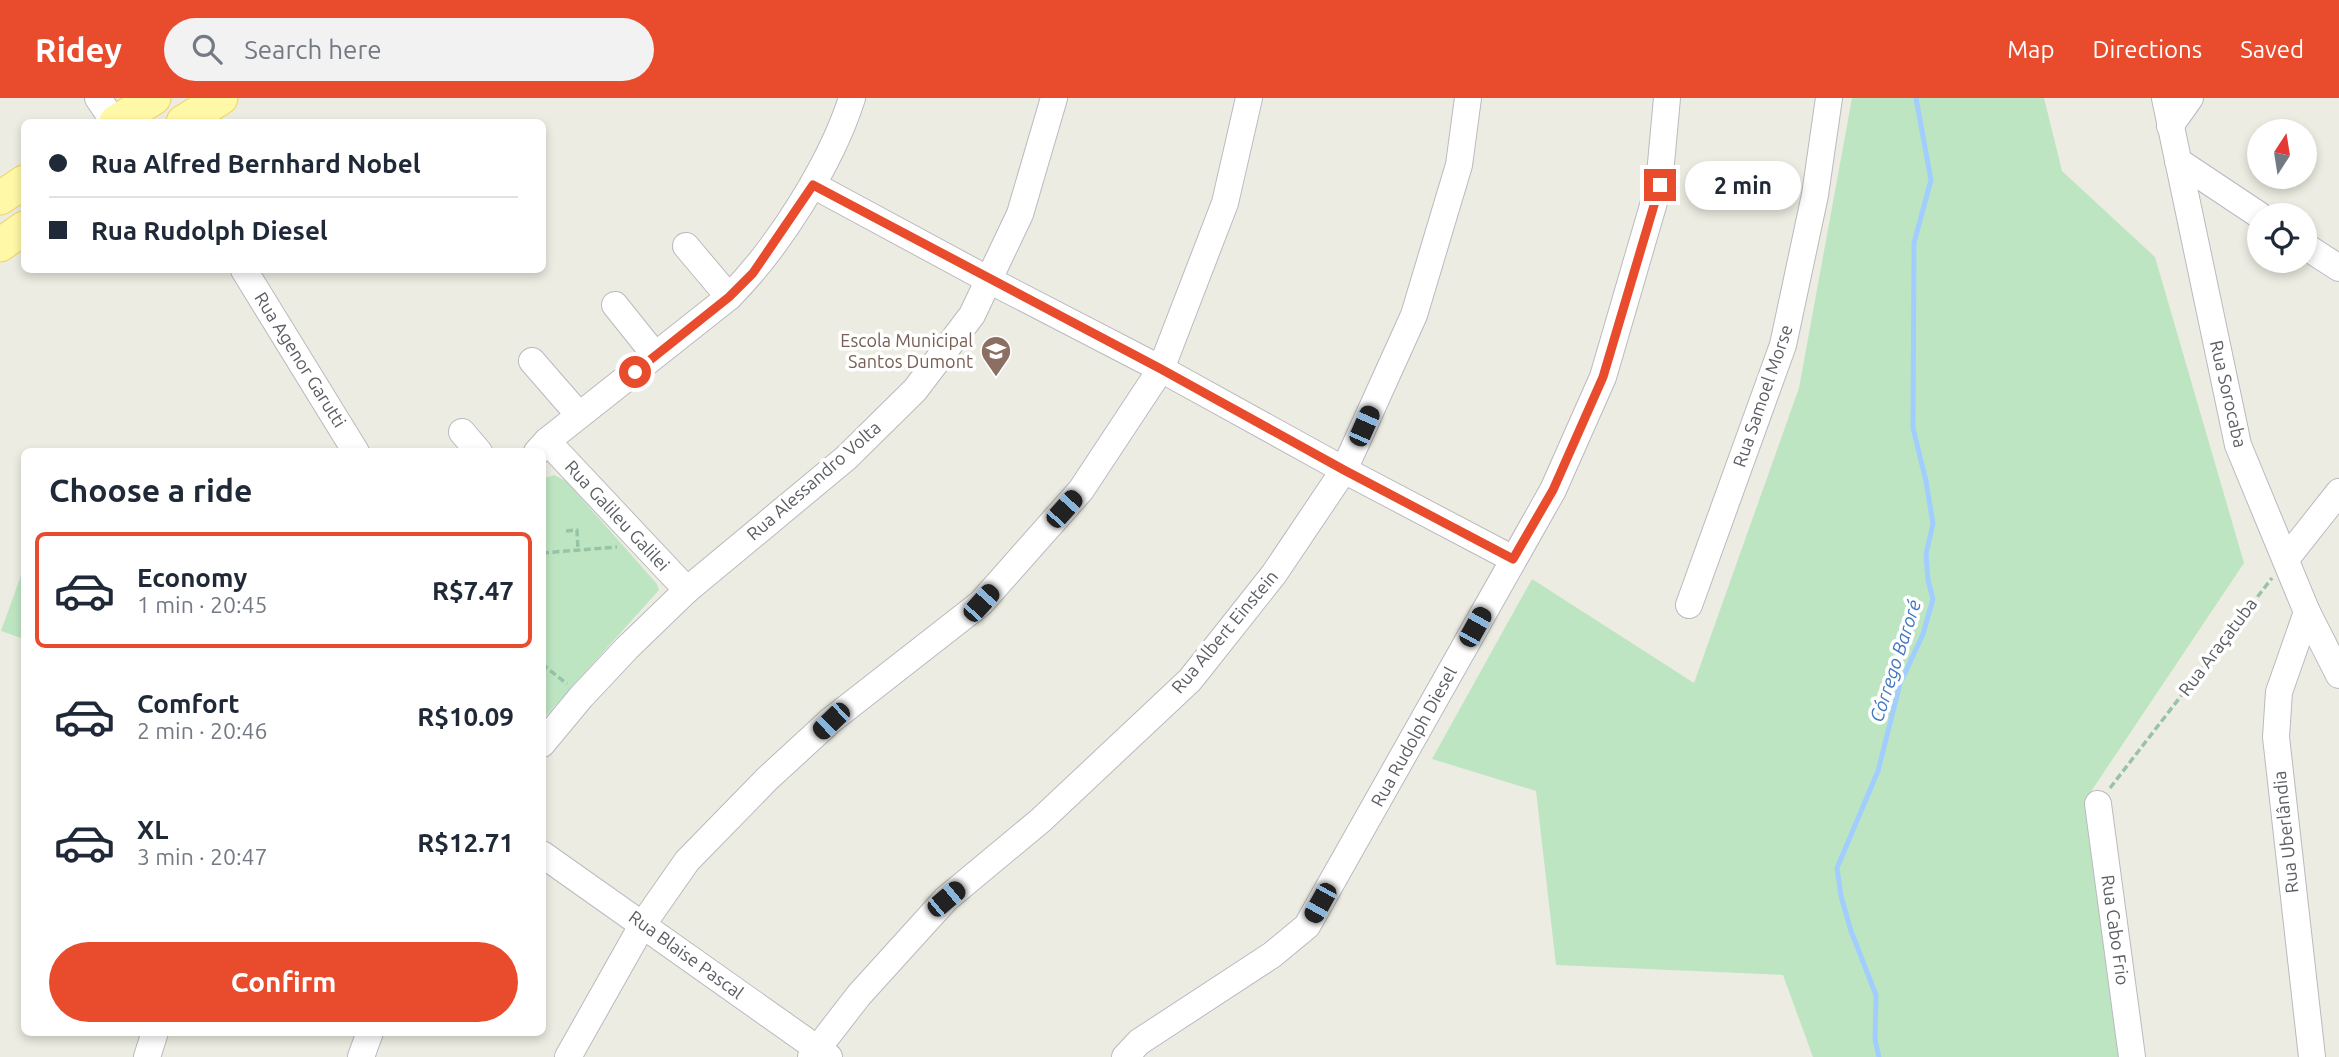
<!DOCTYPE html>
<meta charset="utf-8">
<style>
:root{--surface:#fff;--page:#f2f2f3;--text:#1f2937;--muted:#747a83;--line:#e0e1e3;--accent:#e94b2d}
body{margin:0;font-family:Ubuntu,sans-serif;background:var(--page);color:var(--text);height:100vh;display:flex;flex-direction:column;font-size:26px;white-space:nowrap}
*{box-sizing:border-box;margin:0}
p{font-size:23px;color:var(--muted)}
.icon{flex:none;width:38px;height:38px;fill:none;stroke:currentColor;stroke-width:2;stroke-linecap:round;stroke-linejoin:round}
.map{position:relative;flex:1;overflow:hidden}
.sheet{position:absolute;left:21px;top:350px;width:525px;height:588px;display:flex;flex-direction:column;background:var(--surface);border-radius:10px;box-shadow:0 4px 10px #0003}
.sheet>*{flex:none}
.banner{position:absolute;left:21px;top:21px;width:525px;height:154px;border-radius:10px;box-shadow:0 4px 10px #0003;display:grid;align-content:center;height:154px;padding:0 28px;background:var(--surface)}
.needle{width:46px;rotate:12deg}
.tools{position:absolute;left:2247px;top:21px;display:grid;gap:14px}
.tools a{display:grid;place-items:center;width:70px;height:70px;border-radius:50%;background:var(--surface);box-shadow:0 4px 10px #0003;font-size:35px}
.end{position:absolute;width:32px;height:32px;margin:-16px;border:9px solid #e94b2d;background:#fff;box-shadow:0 0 0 4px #fff}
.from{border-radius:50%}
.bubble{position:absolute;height:49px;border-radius:24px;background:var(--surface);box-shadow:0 4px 10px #0003;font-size:23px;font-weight:700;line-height:49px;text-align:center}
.car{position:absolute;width:21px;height:42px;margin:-21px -10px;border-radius:9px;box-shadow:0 0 5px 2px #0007;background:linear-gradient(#222 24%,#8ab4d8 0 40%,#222 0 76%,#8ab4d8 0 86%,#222 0)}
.banner b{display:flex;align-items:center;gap:24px;height:66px;font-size:26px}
.banner b+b{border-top:2px solid var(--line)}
.banner i{width:18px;height:18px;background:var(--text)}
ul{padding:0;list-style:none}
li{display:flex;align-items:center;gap:21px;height:116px;margin:0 14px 10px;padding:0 14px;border:4px solid transparent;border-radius:10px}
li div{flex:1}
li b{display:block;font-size:26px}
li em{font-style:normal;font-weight:700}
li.active{border-color:var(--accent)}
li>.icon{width:63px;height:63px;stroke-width:1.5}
h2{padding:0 28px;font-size:32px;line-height:84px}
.action{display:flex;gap:14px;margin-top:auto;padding:14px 28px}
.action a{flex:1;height:80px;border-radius:42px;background:var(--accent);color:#fff;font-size:28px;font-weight:700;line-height:80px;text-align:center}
header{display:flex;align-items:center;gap:42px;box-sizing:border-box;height:98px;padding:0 35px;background:var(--accent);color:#fff}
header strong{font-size:33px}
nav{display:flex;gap:38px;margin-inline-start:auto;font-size:24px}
.search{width:490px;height:63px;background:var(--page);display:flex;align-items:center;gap:18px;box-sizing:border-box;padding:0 24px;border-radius:38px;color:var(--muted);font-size:26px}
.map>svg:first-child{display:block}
.green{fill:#bee5c2}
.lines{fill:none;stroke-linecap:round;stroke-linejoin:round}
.stream{stroke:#a1ceff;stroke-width:5}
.minor-casing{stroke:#b8babf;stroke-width:28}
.major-casing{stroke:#f1d258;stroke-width:35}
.path{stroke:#97c4a7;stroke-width:3.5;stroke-dasharray:7 3.5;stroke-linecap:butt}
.minor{stroke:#fff;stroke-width:26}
.major{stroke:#fff8a6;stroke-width:33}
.route{stroke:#e94b2d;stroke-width:9}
.labels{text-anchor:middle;stroke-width:7;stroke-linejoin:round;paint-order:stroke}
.education-label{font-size:18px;fill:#785e54;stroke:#fff;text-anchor:end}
.street-label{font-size:18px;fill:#5b5e63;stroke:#fff}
.water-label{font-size:19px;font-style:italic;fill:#4377c2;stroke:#fff}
</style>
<header>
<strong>Ridey</strong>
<div class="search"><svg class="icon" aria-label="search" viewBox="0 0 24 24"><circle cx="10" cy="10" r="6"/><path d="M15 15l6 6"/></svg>Search here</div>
<nav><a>Map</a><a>Directions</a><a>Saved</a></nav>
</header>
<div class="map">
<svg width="2339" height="959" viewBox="0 0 2339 959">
<rect width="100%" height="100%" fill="#edece2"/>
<g class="green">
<path d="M 1852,0 L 2044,0 L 2062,73 L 2155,159 L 2244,465 L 2092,692 L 2122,959 L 1813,959 L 1783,877 L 1556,867 L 1536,693 L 1432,661 L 1532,481 L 1694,585 L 1799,290 Z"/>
<path d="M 554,377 L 566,383 L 657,486 L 659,492 L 543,621 L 542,381 Z"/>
<path d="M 24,469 L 24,541 L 1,533 Z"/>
</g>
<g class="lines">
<path class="stream" d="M 1879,959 L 1875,942 L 1876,897 L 1851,833 L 1841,798 L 1837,770 L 1878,673 L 1900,586 L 1923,536 L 1933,501 L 1928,482 L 1926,456 L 1933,426 L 1926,383 L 1913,330 L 1914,145 L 1931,82 L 1916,0"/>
<g class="minor-casing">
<g id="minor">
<path d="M 98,0 L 114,24"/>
<path d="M 2165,0 L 2238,347 L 2307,514 L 2339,577"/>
<path d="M 2170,28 L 2190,0"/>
<path d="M 2178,63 L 2259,117"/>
<path d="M 813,87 L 989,182 L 1161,271 L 1344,372 L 1513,461"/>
<path d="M 686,148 L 729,199"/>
<path d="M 2305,148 L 2339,170"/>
<path d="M 244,172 L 356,354"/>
<path d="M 615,207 L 655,257"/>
<path d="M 532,263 L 579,317"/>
<path d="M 462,334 L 479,354"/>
<path d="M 547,343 L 687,492"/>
<path d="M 537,354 L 547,343 L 729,199 C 778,150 831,66 852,0"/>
<path d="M 2286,461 L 2339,394"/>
<path d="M 1689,507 L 1783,247 L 1815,97 L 1829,0"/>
<path d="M 2307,514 L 2279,594 L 2276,639 L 2312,959"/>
<path d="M 542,646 L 581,599 L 627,550 L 687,492 L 846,360 L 915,292 L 972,217 L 1020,116 L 1054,0"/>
<path d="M 2098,706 L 2132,959"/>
<path d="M 542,756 L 829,959"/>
<path d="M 147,959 L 155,934"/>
<path d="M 361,959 L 370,934"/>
<path d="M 568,959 L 643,826 L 687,763 L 767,681 L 830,623 L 981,505 L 1081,392 L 1161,271 L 1225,105 L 1249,0"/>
<path d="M 811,959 L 859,897 L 946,801 L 1041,722 L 1190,582 L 1274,476 L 1344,372 L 1414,217 L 1459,67 L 1468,0"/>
<path d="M 1125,959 L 1139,944 L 1272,857 L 1307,828 L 1553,392 L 1603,279 L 1659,87 L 1667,0"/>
</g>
</g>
<g class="major-casing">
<g id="major">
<path d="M 116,24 L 154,0"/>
<path d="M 183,24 L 221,0"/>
<path d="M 0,100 L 24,84"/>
<path d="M 0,147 L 24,130"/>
</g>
</g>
<g class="path">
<path d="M 566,433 L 577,432 L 578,452"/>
<path d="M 542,455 L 617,449"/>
<path d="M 542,566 L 567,586"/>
<path d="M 2110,690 L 2272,480"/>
</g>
<use href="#minor" class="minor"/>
<use href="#major" class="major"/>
</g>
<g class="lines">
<path class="route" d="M 635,274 L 729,199 L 753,175 L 813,87 L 1161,271 L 1344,372 L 1513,461 L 1553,392 L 1603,279 L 1660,87"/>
</g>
<defs>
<g id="school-pin" transform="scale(1.575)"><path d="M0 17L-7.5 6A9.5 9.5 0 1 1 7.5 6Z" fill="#8d6e63" stroke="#fff"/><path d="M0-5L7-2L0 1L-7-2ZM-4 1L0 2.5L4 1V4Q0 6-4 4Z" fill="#fff"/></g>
</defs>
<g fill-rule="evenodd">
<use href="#school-pin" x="996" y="253"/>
</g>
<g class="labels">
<g class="education-label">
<text x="973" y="249">Escola Municipal<tspan x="973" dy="21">Santos Dumont</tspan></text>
</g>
<g class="street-label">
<text transform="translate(300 262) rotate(58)" y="6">Rua Agenor Garutti</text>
<text transform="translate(2228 296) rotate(77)" y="6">Rua Sorocaba</text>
<text transform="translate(1763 298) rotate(-71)" y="6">Rua Samoel Morse</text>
<text transform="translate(814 383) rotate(-41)" y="6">Rua Alessandro Volta</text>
<text transform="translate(617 418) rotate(47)" y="6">Rua Galileu Galilei</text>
<text transform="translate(1225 534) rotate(-50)" y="6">Rua Albert Einstein</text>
<text transform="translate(2218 549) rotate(-53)" y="6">Rua Araçatuba</text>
<text transform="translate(1414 639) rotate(-61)" y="6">Rua Rudolph Diesel</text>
<text transform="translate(2286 734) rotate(-96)" y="6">Rua Uberlândia</text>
<text transform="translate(2115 832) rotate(82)" y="6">Rua Cabo Frio</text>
<text transform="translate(686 857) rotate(36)" y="6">Rua Blaise Pascal</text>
</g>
<g class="water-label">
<text transform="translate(1895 563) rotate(-72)" y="7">Córrego Baroré</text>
</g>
</g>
</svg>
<div class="tools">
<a><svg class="needle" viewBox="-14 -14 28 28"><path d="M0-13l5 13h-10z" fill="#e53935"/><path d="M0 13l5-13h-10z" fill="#747a83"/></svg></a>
<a><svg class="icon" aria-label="locate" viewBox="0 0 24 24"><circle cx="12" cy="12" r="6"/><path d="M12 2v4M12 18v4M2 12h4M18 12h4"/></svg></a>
</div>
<i class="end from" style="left:635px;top:274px"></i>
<i class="end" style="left:1660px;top:87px"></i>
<div class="bubble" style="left:1685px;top:63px;width:116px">2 min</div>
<i class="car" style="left:1364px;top:328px;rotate:24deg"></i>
<i class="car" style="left:1064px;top:411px;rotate:42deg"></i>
<i class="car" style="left:981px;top:505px;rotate:42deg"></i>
<i class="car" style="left:1475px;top:529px;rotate:29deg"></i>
<i class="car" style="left:831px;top:623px;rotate:226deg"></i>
<i class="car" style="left:946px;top:801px;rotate:50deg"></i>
<i class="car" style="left:1320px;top:805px;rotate:209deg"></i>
<div class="banner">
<b><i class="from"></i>Rua Alfred Bernhard Nobel</b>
<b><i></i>Rua Rudolph Diesel</b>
</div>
<section class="sheet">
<h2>Choose a ride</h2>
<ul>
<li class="active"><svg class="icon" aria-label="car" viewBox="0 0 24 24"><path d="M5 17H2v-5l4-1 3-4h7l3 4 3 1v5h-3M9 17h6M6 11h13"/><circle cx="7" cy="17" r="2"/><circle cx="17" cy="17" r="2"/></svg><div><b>Economy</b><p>1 min · 20:45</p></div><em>R$7.47</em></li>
<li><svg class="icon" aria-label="car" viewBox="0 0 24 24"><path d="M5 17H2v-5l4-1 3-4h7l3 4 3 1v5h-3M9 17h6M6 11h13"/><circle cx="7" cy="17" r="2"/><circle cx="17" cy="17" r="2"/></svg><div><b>Comfort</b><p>2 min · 20:46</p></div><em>R$10.09</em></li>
<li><svg class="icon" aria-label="car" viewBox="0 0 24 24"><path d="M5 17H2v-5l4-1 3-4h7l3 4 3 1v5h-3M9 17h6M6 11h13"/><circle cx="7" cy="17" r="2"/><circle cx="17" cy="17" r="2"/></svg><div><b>XL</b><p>3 min · 20:47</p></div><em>R$12.71</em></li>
</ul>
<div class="action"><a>Confirm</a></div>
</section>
</div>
